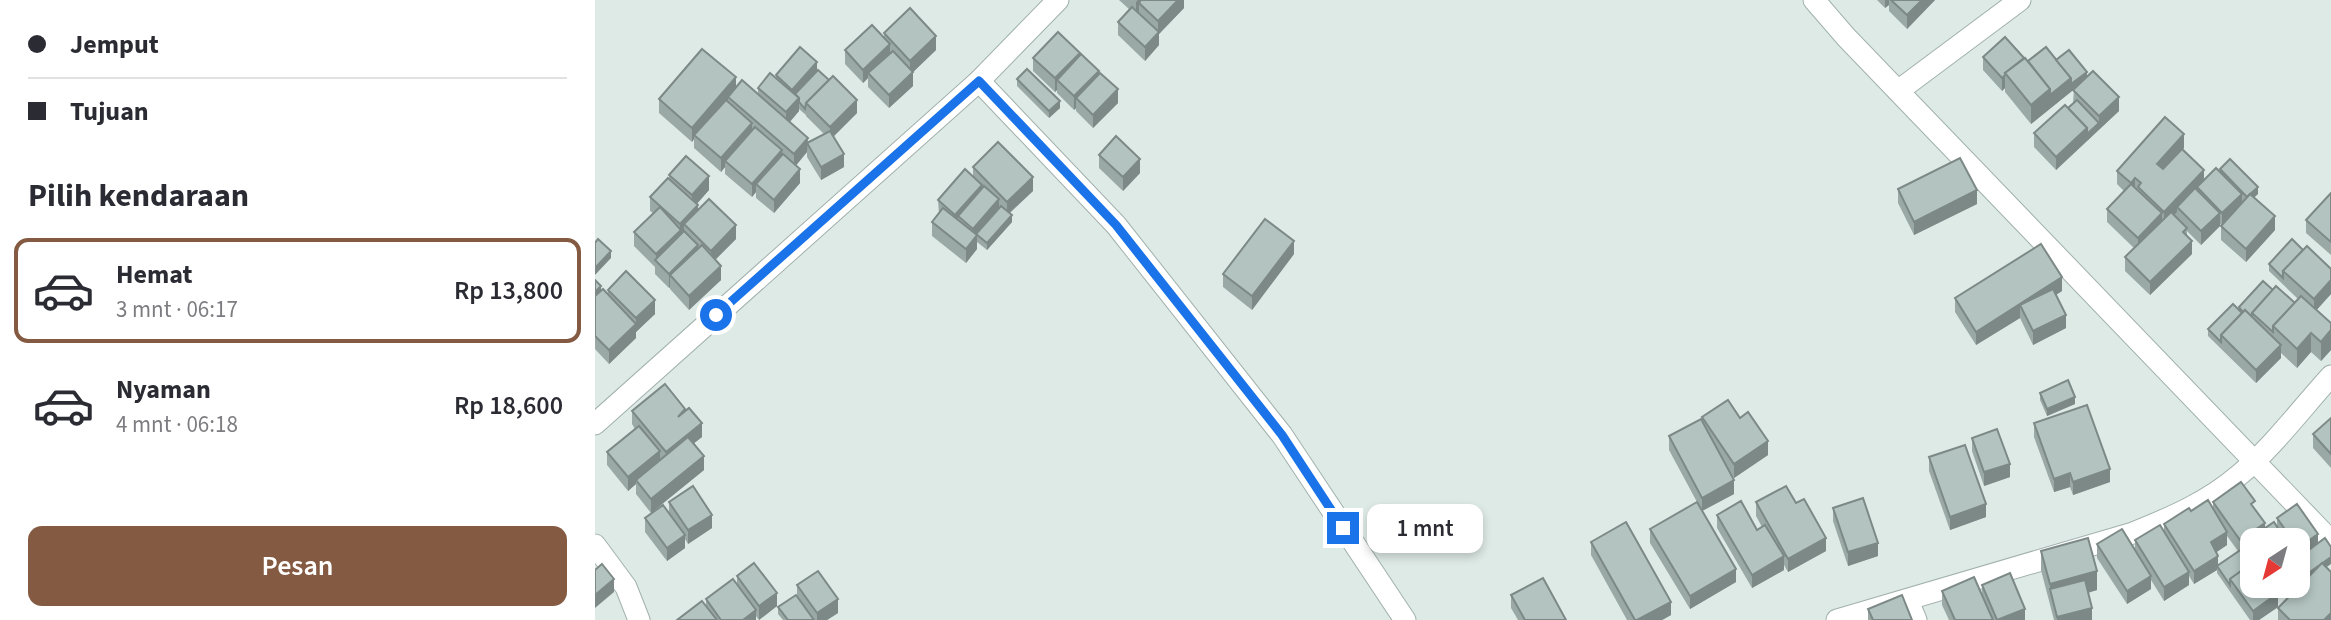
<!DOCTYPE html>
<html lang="id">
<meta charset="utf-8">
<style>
:root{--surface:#fff;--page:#f2f2f3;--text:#2b2b33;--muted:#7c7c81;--line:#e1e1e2;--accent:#845b42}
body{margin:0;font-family:"Source Sans 3",sans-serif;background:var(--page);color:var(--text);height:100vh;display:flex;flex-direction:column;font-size:26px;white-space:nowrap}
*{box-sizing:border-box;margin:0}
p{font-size:23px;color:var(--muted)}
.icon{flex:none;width:38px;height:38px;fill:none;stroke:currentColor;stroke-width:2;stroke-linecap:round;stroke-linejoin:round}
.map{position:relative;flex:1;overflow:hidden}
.drawer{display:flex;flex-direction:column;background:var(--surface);width:595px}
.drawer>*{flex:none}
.hud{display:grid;align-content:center;height:154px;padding:0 28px;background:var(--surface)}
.needle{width:46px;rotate:216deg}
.fabs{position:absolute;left:1645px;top:528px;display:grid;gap:14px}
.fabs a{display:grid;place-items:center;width:70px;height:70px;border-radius:14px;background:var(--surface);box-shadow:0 4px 10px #0003;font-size:35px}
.end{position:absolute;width:32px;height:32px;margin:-16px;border:9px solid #1a73e8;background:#fff;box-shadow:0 0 0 4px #fff}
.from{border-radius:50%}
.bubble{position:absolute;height:49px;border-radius:14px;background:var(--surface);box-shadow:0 4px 10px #0003;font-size:23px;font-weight:600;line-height:49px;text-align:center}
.hud b{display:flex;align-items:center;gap:24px;height:66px;font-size:26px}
.hud b+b{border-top:2px solid var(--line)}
.hud i{width:18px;height:18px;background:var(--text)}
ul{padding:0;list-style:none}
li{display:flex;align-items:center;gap:21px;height:105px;margin:0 14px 10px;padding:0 14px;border:4px solid transparent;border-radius:14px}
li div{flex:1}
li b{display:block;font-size:26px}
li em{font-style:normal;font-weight:600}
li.active{border-color:var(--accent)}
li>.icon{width:63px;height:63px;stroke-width:1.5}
h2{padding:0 28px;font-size:32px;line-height:84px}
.primary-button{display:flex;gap:14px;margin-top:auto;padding:14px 28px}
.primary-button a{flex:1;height:80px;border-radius:14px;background:var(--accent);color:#fff;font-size:28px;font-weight:600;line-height:80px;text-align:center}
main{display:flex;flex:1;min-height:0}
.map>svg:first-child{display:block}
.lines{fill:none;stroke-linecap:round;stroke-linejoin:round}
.street-casing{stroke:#a1b1ae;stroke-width:23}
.street{stroke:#fff;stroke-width:21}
.wall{fill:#9aa9a5;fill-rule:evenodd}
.shaded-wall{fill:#7d8986}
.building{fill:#b3c4c0;stroke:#7d8986;stroke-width:2}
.route{stroke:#1a73e8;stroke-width:9}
</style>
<main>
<section class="drawer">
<div class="hud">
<b><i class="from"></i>Jemput</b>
<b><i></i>Tujuan</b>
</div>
<h2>Pilih kendaraan</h2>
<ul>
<li class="active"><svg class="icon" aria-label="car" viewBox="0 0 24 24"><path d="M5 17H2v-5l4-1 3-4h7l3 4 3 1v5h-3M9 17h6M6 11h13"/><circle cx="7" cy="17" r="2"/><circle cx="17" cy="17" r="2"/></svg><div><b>Hemat</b><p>3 mnt · 06:17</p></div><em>Rp 13,800</em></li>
<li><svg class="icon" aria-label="car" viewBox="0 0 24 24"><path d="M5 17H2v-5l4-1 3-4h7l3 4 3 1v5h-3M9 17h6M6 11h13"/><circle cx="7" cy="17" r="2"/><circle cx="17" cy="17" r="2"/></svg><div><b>Nyaman</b><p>4 mnt · 06:18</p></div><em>Rp 18,600</em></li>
</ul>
<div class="primary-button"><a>Pesan</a></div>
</section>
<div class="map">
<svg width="1736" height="620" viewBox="0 0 1736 620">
<rect width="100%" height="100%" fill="#deeae6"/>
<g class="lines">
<g class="street-casing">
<g id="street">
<path d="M 1219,0 L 1251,37 L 1736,541"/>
<path d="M 384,81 L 521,225 L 687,435 L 810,620"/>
<path d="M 1303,91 L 1425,0"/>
<path d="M 0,424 L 384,81 L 463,0"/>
<path d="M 0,545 L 31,587 L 44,620"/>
<path d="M 1313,601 L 1321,620"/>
<path d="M 1242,620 L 1538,533 C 1575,518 1613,502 1643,476 C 1678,447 1706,409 1736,376"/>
</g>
</g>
<use href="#street" class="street"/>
</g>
<g class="wall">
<path d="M 524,0 L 589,0 L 589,8 L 564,34 L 564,45 L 550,61 L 523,35 L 523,22 L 534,9 Z"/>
<path d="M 1282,0 L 1340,0 L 1312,29 L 1294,11 L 1294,5 L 1290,8 Z"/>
<path d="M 289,33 L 341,50 L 318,72 L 318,86 L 294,108 L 273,87 L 273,78 L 268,83 L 250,64 L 250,50 L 289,37 Z"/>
<path d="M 485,55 L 504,74 L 523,103 L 498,128 L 481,111 L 481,108 L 479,110 L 462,93 L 462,90 L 460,92 L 438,71 L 438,58 Z"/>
<path d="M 1388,57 L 1429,58 L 1433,61 L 1461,60 L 1492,77 L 1524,111 L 1461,170 L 1439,147 L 1439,133 L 1478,103 L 1479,89 L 1436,124 L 1410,92 L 1410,88 L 1407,91 L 1388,70 Z"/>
<path d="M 222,71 L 262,113 L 239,136 L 249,167 L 226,180 L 212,157 L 212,152 L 201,165 L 205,183 L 179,213 L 161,198 L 161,192 L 157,197 L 130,174 L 130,167 L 126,172 L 99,148 L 99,139 L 97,142 L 64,113 L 64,99 L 141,87 L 163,94 L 163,88 L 181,78 L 181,75 ZM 204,109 L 211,115 L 211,116 L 229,134 L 213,143 L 195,122 L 204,111 Z"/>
<path d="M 422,79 L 465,108 L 454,118 L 422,86 Z"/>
<path d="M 1589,148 L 1587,150 L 1609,180 L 1625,172 L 1625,169 L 1663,194 L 1659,197 L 1680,230 L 1651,262 L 1626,240 L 1626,225 L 1625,224 L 1625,226 L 1606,245 L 1592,231 L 1592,235 L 1597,254 L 1555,295 L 1530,271 L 1530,257 L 1539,248 L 1512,222 L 1512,209 L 1529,191 L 1522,184 L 1522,171 Z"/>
<path d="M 504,155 L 545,173 L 528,191 L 504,168 Z"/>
<path d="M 378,167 L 438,191 L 415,213 L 417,222 L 392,250 L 382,242 L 382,249 L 371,263 L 337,236 L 337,222 L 344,214 L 343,200 L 378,177 Z"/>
<path d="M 74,175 L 114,190 L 102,204 L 103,210 L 141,239 L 120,260 L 126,280 L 94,310 L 75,289 L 75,287 L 74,288 L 60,274 L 60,267 L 39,246 L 39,232 L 58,213 L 55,211 L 55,197 L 74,178 Z"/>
<path d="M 1303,189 L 1382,204 L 1319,235 L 1303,203 Z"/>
<path d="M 1736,193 L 1736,255 L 1711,233 L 1711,220 Z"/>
<path d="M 1708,250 L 1736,269 L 1736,294 L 1721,310 L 1736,323 L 1736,350 L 1726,361 L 1716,352 L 1702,368 L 1686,353 L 1686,358 L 1661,383 L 1613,336 L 1613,329 L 1644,310 L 1644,307 L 1678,290 L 1700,303 L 1703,299 L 1674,271 L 1674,264 Z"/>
<path d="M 699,254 L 657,310 L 628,287 L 628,274 Z"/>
<path d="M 0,280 L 6,291 L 13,294 L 13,290 L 60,314 L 41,332 L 41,338 L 14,364 L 0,349 Z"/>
<path d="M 1467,291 L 1461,295 L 1471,328 L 1438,345 L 1425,318 L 1381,345 L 1360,312 L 1360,298 Z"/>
<path d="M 1445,393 L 1480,404 L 1452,416 L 1445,400 Z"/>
<path d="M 37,411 L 90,411 L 107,437 L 99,443 L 109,470 L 56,513 L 41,494 L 41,484 L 33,491 L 12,465 L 12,452 L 40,429 L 37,424 Z"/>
<path d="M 1107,417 L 1145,418 L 1173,455 L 1139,478 L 1131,466 L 1139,494 L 1107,511 L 1141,582 L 1095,609 L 1055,543 L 1055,529 L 1102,502 L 1074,450 L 1074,436 L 1107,421 Z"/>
<path d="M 1736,418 L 1736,468 L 1718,448 L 1718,434 Z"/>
<path d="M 1439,423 L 1515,482 L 1478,495 L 1475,487 L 1459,492 L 1439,437 Z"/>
<path d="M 1377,438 L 1415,477 L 1389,486 L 1377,451 Z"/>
<path d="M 1334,457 L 1391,517 L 1355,530 L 1334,471 Z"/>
<path d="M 74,502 L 117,528 L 93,544 L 90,539 L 90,548 L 72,561 L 50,532 L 50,518 L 74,514 Z"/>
<path d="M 1161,502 L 1231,551 L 1193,572 L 1189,565 L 1189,570 L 1157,588 L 1122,528 L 1122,515 L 1162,530 L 1167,527 L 1161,516 Z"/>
<path d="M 1618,502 L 1660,509 L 1670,528 L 1682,527 L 1682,518 L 1723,543 L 1731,567 L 1736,620 L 1683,620 L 1683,608 L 1711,580 L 1703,568 L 1703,541 L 1657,541 L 1657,545 L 1648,551 L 1683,607 L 1664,620 L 1655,620 L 1622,573 L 1622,570 L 1599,584 L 1594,576 L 1594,585 L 1569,601 L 1556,580 L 1556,589 L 1532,604 L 1502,558 L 1502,544 L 1540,549 L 1540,540 L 1569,532 L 1569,524 L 1596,511 L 1618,508 ZM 1632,536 L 1643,551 L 1623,565 L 1621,552 L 1632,545 Z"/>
<path d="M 1238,508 L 1283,556 L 1253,566 L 1238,521 Z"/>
<path d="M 996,542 L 1076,615 L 1067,620 L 1032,620 L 996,555 Z"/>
<path d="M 1446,551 L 1502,590 L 1493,593 L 1497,620 L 1459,620 L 1446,570 Z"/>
<path d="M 142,576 L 182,606 L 164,620 L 161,616 L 161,620 L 82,620 L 111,605 L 111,599 L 142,584 Z"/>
<path d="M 202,585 L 243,613 L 232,620 L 188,620 L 183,614 L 183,607 L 202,596 Z"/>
<path d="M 1387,585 L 1430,620 L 1354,620 L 1347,605 L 1347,591 L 1387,594 Z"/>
<path d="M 916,595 L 971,620 L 923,620 L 916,608 Z"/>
<path d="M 1273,609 L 1317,620 L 1273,620 Z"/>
</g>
<g class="shaded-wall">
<path d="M 543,0 L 555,0 L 544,3 L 544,12 L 541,16 L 541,2 Z"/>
<path d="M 583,0 L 589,0 L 589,8 L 564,34 L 564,45 L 550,61 L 550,47 L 563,33 L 563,21 Z"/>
<path d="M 1290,0 L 1294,0 L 1294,5 L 1290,8 Z"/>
<path d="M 1327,0 L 1340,0 L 1312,29 L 1312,15 Z"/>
<path d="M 341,36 L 341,50 L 315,75 L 315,61 Z"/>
<path d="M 295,44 L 295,58 L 273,73 L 273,78 L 268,83 L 268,70 Z"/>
<path d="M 485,53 L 485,66 L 462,80 L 462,90 L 460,92 L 460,78 Z"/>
<path d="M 222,62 L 222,75 L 197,103 L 197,90 Z"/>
<path d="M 504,71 L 504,84 L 481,98 L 481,108 L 479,110 L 479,96 Z"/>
<path d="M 318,72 L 318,86 L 294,108 L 294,95 Z"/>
<path d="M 1492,72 L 1492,79 L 1436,124 L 1436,105 L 1455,89 L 1476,78 Z"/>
<path d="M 1410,75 L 1410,88 L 1407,91 L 1407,78 Z"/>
<path d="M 141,77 L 141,91 L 133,97 L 133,100 L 101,136 L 99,135 L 99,139 L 97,142 L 97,128 Z"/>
<path d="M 523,89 L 523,103 L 498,128 L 498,115 Z"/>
<path d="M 1524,97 L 1524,111 L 1461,170 L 1461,157 L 1492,128 L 1504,123 L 1504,116 Z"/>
<path d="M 204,98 L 204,111 L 191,126 L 191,112 Z"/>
<path d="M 262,100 L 262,113 L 235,140 L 235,127 Z"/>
<path d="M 465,101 L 465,108 L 454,118 L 454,111 Z"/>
<path d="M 157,123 L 157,137 L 130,161 L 130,167 L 126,172 L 126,158 Z"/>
<path d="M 1589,134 L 1589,148 L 1562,178 L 1562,164 Z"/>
<path d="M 213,138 L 212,152 L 199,168 L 199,154 Z"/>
<path d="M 187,150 L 187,163 L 161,184 L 161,192 L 157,197 L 157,184 Z"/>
<path d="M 249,154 L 249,167 L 226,180 L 226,167 Z"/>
<path d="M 545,159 L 545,173 L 528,191 L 528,177 Z"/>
<path d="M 205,169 L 205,183 L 179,213 L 179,200 Z"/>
<path d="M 1609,170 L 1609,183 L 1602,187 L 1602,191 L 1582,207 L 1582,212 L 1569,225 L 1569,212 Z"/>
<path d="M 114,176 L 114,190 L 97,209 L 97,195 Z"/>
<path d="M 438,177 L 438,191 L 412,215 L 412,202 Z"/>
<path d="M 1540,178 L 1540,191 L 1536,197 L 1536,183 Z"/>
<path d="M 387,185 L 387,198 L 363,216 L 363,225 L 360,228 L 360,215 Z"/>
<path d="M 1663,187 L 1663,194 L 1652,204 L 1652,197 Z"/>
<path d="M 1382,190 L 1382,204 L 1319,235 L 1319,222 Z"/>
<path d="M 1647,194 L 1647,207 L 1627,227 L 1627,213 Z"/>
<path d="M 404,199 L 404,213 L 382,235 L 382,249 L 371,263 L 371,249 L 378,240 L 378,229 Z"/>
<path d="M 103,205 L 103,218 L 89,224 L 89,234 L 61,261 L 61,254 L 85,231 L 85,224 Z"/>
<path d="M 1567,213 L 1567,227 L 1543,252 L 1543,238 Z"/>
<path d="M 1625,213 L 1625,226 L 1606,245 L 1606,231 Z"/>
<path d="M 417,215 L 417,222 L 392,250 L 392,243 Z"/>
<path d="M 1680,216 L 1680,230 L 1651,262 L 1651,249 Z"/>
<path d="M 141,225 L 141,239 L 116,264 L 116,251 Z"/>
<path d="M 699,241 L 699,254 L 657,310 L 657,296 Z"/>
<path d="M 1597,241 L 1597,254 L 1555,295 L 1555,282 Z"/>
<path d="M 103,245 L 103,259 L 75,275 L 75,287 L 74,288 L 74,274 Z"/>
<path d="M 16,251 L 16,258 L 0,275 L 0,268 Z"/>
<path d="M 126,266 L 126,280 L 94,310 L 94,296 Z"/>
<path d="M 1467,277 L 1467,291 L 1429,315 L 1425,305 L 1425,318 L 1381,345 L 1381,332 Z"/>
<path d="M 1736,280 L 1736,294 L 1719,313 L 1719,299 Z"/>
<path d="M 6,286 L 6,299 L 0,305 L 0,292 Z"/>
<path d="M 60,300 L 60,314 L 41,332 L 41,338 L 14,364 L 14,350 L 41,325 L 41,318 Z"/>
<path d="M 1471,315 L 1471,328 L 1438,345 L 1438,331 Z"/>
<path d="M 1736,330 L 1736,350 L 1726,361 L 1726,342 Z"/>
<path d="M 1716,333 L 1716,352 L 1702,368 L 1702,349 Z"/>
<path d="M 1686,345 L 1686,358 L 1661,383 L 1661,370 Z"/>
<path d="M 1480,397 L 1480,404 L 1452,416 L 1452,409 Z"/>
<path d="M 107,423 L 107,437 L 71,465 L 71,452 Z"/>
<path d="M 1173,441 L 1173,455 L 1139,478 L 1139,464 Z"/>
<path d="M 65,451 L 65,465 L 41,480 L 41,484 L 33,491 L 33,477 Z"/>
<path d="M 109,456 L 109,470 L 56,513 L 56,499 Z"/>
<path d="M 1415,464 L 1415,477 L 1389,486 L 1389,472 Z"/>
<path d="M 1515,469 L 1515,482 L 1478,495 L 1478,482 Z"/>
<path d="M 1475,473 L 1475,487 L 1459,492 L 1459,479 Z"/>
<path d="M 1139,480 L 1139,494 L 1107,511 L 1107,498 Z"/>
<path d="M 1391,504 L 1391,517 L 1355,530 L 1355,517 Z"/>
<path d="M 117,515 L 117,528 L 93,544 L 93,530 Z"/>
<path d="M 1670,523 L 1670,537 L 1660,535 L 1660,541 L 1657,541 L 1657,545 L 1645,554 L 1645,540 Z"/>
<path d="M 1632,532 L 1632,545 L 1616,556 L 1616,542 Z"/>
<path d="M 1723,534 L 1723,547 L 1703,561 L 1703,548 Z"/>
<path d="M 90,535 L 90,548 L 72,561 L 72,548 Z"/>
<path d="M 1231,538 L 1231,551 L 1193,572 L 1193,559 Z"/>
<path d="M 1283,543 L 1283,556 L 1253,566 L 1253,552 Z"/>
<path d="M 1189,556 L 1189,570 L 1157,588 L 1157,575 Z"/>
<path d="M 1623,556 L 1623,568 L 1622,566 L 1622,570 L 1599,584 L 1599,571 Z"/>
<path d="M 1736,557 L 1736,564 L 1712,581 L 1712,574 Z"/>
<path d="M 1141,569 L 1141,582 L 1095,609 L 1095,596 Z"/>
<path d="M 1502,571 L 1502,590 L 1458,602 L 1455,589 L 1455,584 Z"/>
<path d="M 1594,572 L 1594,585 L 1569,601 L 1569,587 Z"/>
<path d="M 1556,576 L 1556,589 L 1532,604 L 1532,591 Z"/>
<path d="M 19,579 L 19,592 L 0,608 L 0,595 Z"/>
<path d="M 182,593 L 182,606 L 164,620 L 164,606 Z"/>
<path d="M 1683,593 L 1683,607 L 1664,620 L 1658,620 L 1658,611 Z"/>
<path d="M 243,599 L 243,613 L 232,620 L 222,620 L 222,613 Z"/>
<path d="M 1076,602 L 1076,615 L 1067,620 L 1042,620 Z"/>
<path d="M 1497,608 L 1497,620 L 1462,620 L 1462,617 Z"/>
<path d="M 1430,609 L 1430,620 L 1402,620 Z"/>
<path d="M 161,610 L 161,620 L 148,620 Z"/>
<path d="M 1736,613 L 1736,620 L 1729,620 Z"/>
</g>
<g class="building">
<path d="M 546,0 L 583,0 L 563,21 L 544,3 Z"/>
<path d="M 1296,0 L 1327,0 L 1312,15 Z"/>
<path d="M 537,7 L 564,32 L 550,47 L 523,22 Z"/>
<path d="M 315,8 L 341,36 L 315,61 L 289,33 Z"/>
<path d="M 277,25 L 295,44 L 268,70 L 250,50 Z"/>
<path d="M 463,32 L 485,53 L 460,78 L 438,58 Z"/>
<path d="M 1410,37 L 1429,58 L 1410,73 L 1411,74 L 1407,78 L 1388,57 Z"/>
<path d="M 205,47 L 222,62 L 197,90 L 181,75 Z"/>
<path d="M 1451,47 L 1476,78 L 1455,95 L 1455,89 L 1433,61 Z"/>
<path d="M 107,49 L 141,77 L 97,128 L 64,99 Z"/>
<path d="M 1474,50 L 1492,72 L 1476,84 L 1476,78 L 1461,60 Z"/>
<path d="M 298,51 L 318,72 L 294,95 L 273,73 Z"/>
<path d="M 486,54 L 504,71 L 479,96 L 462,80 Z"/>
<path d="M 1430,58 L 1455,89 L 1436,105 L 1410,73 Z"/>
<path d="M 432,69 L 465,101 L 454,111 L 422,79 Z"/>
<path d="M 223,70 L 234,80 L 211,103 L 210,109 L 204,102 L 204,98 L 200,94 Z"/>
<path d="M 1498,71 L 1524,97 L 1504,116 L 1478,90 Z"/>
<path d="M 175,73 L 204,98 L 191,112 L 163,88 Z"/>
<path d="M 505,73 L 523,89 L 498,115 L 481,98 Z"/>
<path d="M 238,76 L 262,100 L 235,127 L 211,103 Z"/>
<path d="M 147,80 L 213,138 L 199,154 L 133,97 Z"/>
<path d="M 131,100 L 157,123 L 126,158 L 99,135 Z"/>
<path d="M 1482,100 L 1504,123 L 1492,134 L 1492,128 L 1473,108 Z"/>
<path d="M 1470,105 L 1492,128 L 1461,157 L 1439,133 Z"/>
<path d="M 1570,117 L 1589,134 L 1562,164 L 1568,169 L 1587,149 L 1609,170 L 1569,212 L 1543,187 L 1546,183 L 1540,178 L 1536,183 L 1522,171 Z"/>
<path d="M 160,127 L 187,150 L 157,184 L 130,161 Z"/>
<path d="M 235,131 L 249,154 L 226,167 L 212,143 Z"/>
<path d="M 521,136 L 545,159 L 528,177 L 504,155 Z"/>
<path d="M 403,142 L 438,177 L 412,202 L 378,167 Z"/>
<path d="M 188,154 L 205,169 L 179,200 L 161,184 Z"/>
<path d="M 91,156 L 114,176 L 97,195 L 74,175 Z"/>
<path d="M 1365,158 L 1382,190 L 1319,222 L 1303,189 Z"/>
<path d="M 1635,159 L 1663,187 L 1652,197 L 1625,169 Z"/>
<path d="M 1621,168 L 1647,194 L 1627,213 L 1602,187 Z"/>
<path d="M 370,169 L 387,185 L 360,215 L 343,200 Z"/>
<path d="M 73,178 L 103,205 L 85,224 L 55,197 Z"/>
<path d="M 1536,184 L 1567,213 L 1543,238 L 1512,209 Z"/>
<path d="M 389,186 L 404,199 L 378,229 L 363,216 Z"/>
<path d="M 1600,188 L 1625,213 L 1606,231 L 1582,207 Z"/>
<path d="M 1736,193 L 1736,242 L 1711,220 Z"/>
<path d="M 1655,194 L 1680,216 L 1651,249 L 1626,226 Z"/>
<path d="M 114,199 L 141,225 L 116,251 L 89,224 Z"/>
<path d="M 406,206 L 417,215 L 392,243 L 381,234 Z"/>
<path d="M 65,207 L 86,230 L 61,254 L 39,232 Z"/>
<path d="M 348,208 L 382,235 L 371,249 L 337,222 Z"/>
<path d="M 1576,212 L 1592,228 L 1588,232 L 1597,241 L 1555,282 L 1530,257 Z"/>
<path d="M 670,219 L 699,241 L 657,296 L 628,274 Z"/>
<path d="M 89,231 L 103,245 L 74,274 L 60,260 Z"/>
<path d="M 3,239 L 16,251 L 0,268 L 0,243 Z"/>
<path d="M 1697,239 L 1708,250 L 1688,271 L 1688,278 L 1674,264 Z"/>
<path d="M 1446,244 L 1467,277 L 1381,332 L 1360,298 Z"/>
<path d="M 107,245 L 126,266 L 94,296 L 75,275 Z"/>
<path d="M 1712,246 L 1736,269 L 1736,280 L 1719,299 L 1688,271 Z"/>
<path d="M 31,271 L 60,300 L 41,318 L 13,290 Z"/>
<path d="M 0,280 L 6,286 L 0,292 Z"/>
<path d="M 1668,281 L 1678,290 L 1657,313 L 1657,317 L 1650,310 L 1648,312 L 1644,307 Z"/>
<path d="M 1681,286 L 1700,303 L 1678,326 L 1678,332 L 1657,313 Z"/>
<path d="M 8,289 L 41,324 L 14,350 L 0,336 L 0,296 Z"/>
<path d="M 1458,289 L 1471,315 L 1438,331 L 1425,305 Z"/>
<path d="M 1706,296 L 1736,323 L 1736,330 L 1726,342 L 1716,333 L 1702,349 L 1678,326 Z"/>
<path d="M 1638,304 L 1647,313 L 1626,335 L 1626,342 L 1613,329 Z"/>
<path d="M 1650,310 L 1686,345 L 1661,370 L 1626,335 Z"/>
<path d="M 1473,380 L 1480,397 L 1452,409 L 1445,393 Z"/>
<path d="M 70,384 L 90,409 L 83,417 L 94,408 L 107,423 L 71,452 L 37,411 Z"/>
<path d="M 1133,400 L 1145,418 L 1153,412 L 1173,441 L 1139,464 L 1107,417 Z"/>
<path d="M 1492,405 L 1515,469 L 1478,482 L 1475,473 L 1459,479 L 1439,423 Z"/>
<path d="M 1736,418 L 1736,454 L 1718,434 Z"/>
<path d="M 1106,419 L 1139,480 L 1107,498 L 1074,436 Z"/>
<path d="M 44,426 L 65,451 L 33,477 L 12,452 Z"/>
<path d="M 1402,429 L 1415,464 L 1389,472 L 1377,438 Z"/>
<path d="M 93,437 L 109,456 L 56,499 L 41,480 Z"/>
<path d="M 1370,445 L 1391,504 L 1355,517 L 1334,457 Z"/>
<path d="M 1646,482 L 1660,501 L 1656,504 L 1670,523 L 1645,540 L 1618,502 Z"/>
<path d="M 98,486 L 117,515 L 93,530 L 74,502 Z"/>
<path d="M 1191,486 L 1201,503 L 1209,499 L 1231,538 L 1193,559 L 1161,502 Z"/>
<path d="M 1268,498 L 1283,543 L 1253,552 L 1238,508 Z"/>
<path d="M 1613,500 L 1632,532 L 1616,542 L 1623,556 L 1599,571 L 1569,524 L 1594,508 L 1596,511 Z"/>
<path d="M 1146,501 L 1162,530 L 1170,525 L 1189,556 L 1157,575 L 1122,515 Z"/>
<path d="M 1102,502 L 1141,569 L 1095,596 L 1055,529 Z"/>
<path d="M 1702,504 L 1723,534 L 1703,548 L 1703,541 L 1698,541 L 1682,518 Z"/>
<path d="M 68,505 L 90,535 L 72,548 L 50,518 Z"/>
<path d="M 1031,522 L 1076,602 L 1042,620 L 1040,620 L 996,542 Z"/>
<path d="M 1679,522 L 1691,541 L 1664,541 L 1660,535 Z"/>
<path d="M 1565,525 L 1594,572 L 1569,587 L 1540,540 Z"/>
<path d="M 1527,529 L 1556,576 L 1532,591 L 1502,544 Z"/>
<path d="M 1493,538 L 1502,571 L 1455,584 L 1446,551 Z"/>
<path d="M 1730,538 L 1736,547 L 1736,557 L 1712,574 L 1703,561 L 1703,558 Z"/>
<path d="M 1647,549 L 1657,564 L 1635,579 L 1635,585 L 1622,566 Z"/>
<path d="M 159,563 L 182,593 L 164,606 L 142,576 Z"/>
<path d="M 1657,563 L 1657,586 L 1678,586 L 1683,593 L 1658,611 L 1635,579 Z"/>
<path d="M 1727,563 L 1736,572 L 1736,613 L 1729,620 L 1695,620 L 1683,608 Z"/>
<path d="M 7,564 L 19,579 L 0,595 L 0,570 Z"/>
<path d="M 223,571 L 243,599 L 222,613 L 202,585 Z"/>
<path d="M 1415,573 L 1430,609 L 1402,620 L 1387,585 Z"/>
<path d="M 1379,577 L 1398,620 L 1360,620 L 1347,591 Z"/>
<path d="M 948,578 L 971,620 L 930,620 L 916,595 Z"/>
<path d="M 138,579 L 161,610 L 148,620 L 126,620 L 111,599 Z"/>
<path d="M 1490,580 L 1497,608 L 1462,617 L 1455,589 Z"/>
<path d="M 201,595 L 219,620 L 193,620 L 183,607 Z"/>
<path d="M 1307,595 L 1317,620 L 1278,620 L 1273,609 Z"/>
<path d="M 107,601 L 122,620 L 82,620 Z"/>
</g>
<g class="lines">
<path class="route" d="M 121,315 L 384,81 L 521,225 L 687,435 L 748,528"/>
</g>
</svg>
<div class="fabs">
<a><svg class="needle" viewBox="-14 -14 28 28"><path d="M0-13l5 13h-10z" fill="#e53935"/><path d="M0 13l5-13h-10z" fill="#7c7c81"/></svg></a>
</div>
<i class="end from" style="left:121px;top:315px"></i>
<i class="end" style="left:748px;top:528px"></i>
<div class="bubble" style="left:772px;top:504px;width:116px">1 mnt</div>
</div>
</main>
